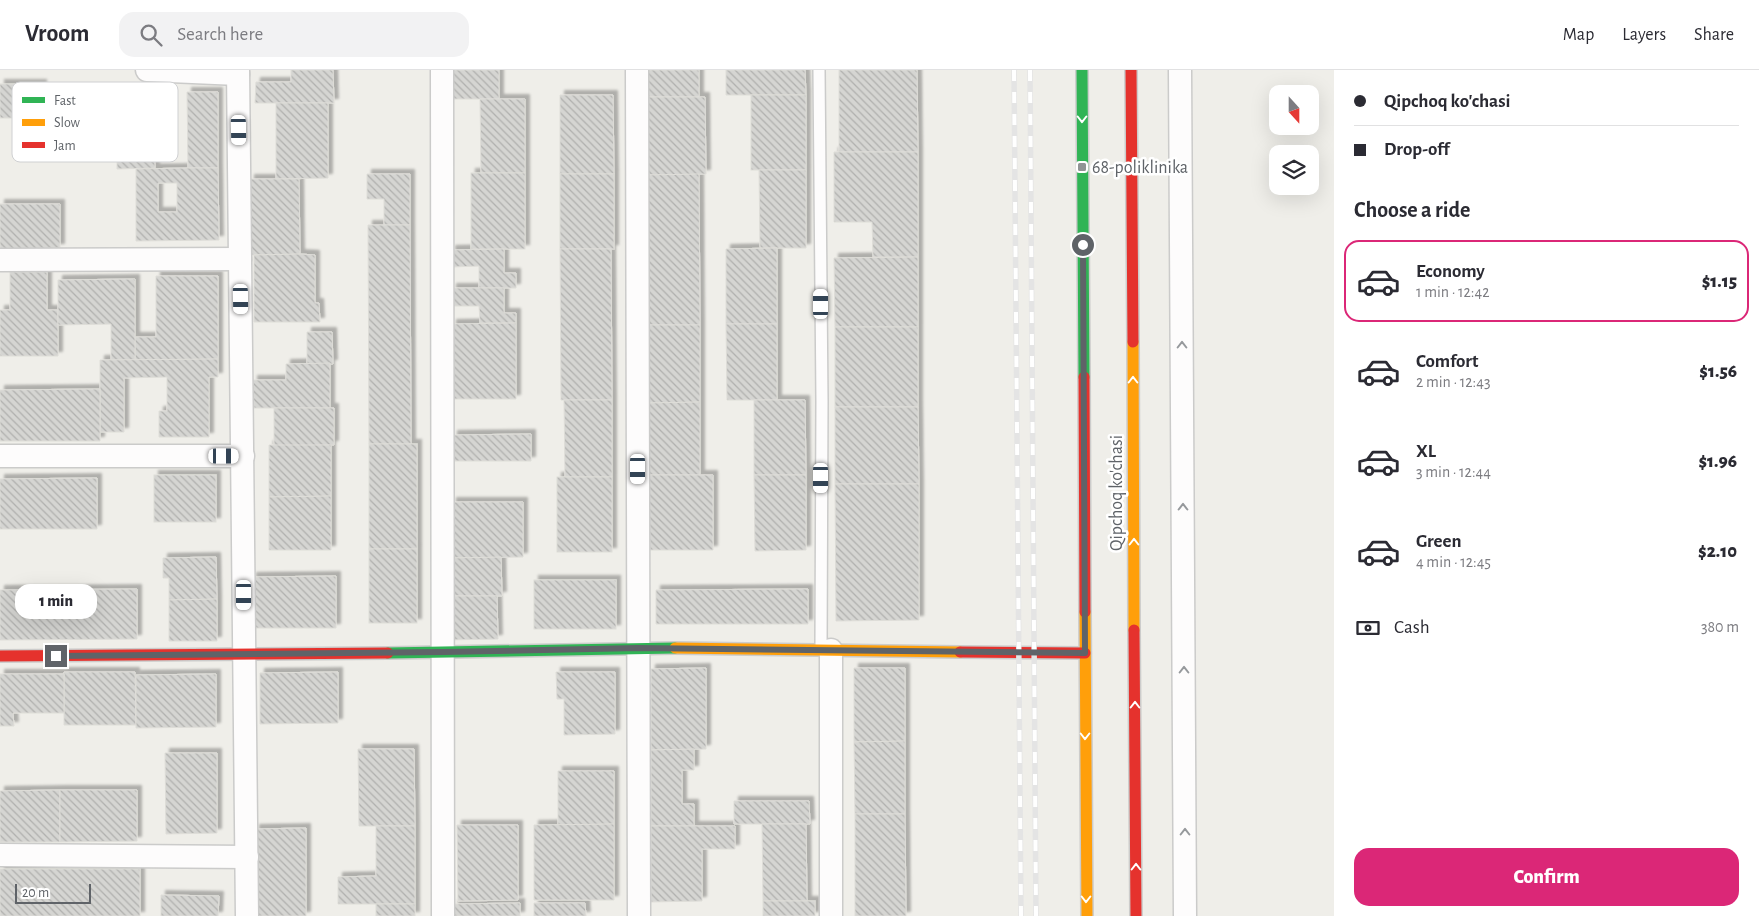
<!DOCTYPE html>
<meta charset="utf-8">
<style>
:root{--surface:#fff;--page:#f2f2f3;--text:#2b2b33;--muted:#7c7c81;--line:#e1e1e2;--accent:#db2777}
body{margin:0;font-family:"Alegreya Sans",sans-serif;background:var(--page);color:var(--text);height:100vh;display:flex;flex-direction:column;font-size:19px;white-space:nowrap}
*{box-sizing:border-box;margin:0}
p{font-size:16px;color:var(--muted)}
.icon{flex:none;width:28px;height:28px;fill:none;stroke:currentColor;stroke-width:2;stroke-linecap:round;stroke-linejoin:round}
.map{position:relative;flex:1;overflow:hidden}
.sheet{display:flex;flex-direction:column;background:var(--surface);width:425px}
.sheet>*{flex:none}
.hud{display:grid;align-content:center;height:110px;padding:0 20px;background:var(--surface)}
.needle{width:32px;rotate:159deg}
.controls{position:absolute;left:1269px;top:15px;display:grid;gap:10px}
.controls a{display:grid;place-items:center;width:50px;height:50px;border-radius:10px;background:var(--surface);box-shadow:0 5px 20px #0002;font-size:25px}
.scale{position:absolute;left:15px;bottom:12px;width:76px;box-sizing:border-box;padding-left:5px;border:2px solid #5f6368;border-top:0;font-size:14px;line-height:18px;white-space:nowrap;color:#5f6368;-webkit-text-stroke:4px #fff;paint-order:stroke}
.end{position:absolute;width:22px;height:22px;margin:-11px;border:6px solid #5f6368;background:#fff;box-shadow:0 0 0 2px #fff}
.from{border-radius:50%}
.bubble{position:absolute;height:35px;border-radius:15px;background:var(--surface);box-shadow:0 5px 20px #0002;font-size:16px;font-weight:800;line-height:35px;text-align:center}
.car{position:absolute;width:15px;height:30px;margin:-15px -8px;border-radius:6px;box-shadow:0 0 4px 1px #0007;background:linear-gradient(#fff 24%,#345 0 40%,#fff 0 76%,#345 0 86%,#fff 0)}
.hud b{display:flex;align-items:center;gap:18px;height:48px;font-size:19px}
.hud b+b{border-top:1px solid var(--line)}
.hud i{width:12px;height:12px;background:var(--text)}
ul{padding:0;list-style:none}
li{display:flex;align-items:center;gap:15px;height:82px;margin:0 10px 8px;padding:0 10px;border:2px solid transparent;border-radius:15px}
li div{flex:1}
li b{display:block;font-size:19px}
li em{font-style:normal;font-weight:800}
li.selected{border-color:var(--accent)}
li>.icon{width:45px;height:45px;stroke-width:1.5}
h2{padding:0 20px;font-size:22px;line-height:60px}
.pay{display:flex;align-items:center;gap:12px;height:55px;padding:0 20px;font-size:19px}
.pay p{margin-inline-start:auto}
.button{display:flex;gap:10px;margin-top:auto;padding:10px 20px}
.button a{flex:1;height:58px;border-radius:15px;background:var(--accent);color:#fff;font-size:20px;font-weight:800;line-height:58px;text-align:center}
header{display:flex;align-items:center;gap:30px;box-sizing:border-box;height:70px;padding:0 25px;background:var(--surface);border-bottom:1px solid var(--line)}
header strong{font-size:24px}
nav{display:flex;gap:28px;margin-inline-start:auto;font-size:18px}
.search{width:350px;height:45px;background:var(--page);display:flex;align-items:center;gap:12px;box-sizing:border-box;padding:0 18px;border-radius:15px;color:var(--muted);font-size:19px}
main{display:flex;flex:1;min-height:0}
.map>svg:first-child{display:block}
.building{fill:url(#building-back-hatch);stroke:#deddd8;fill-rule:evenodd;filter:url(#shadow)}
.lines{fill:none;stroke-linecap:round;stroke-linejoin:round}
.lane-casing{stroke:#cbcbca;stroke-width:14}
.street-casing{stroke:#cbcbca;stroke-width:25}
.fast-casing{stroke:#cccccb;stroke-width:14}
.slow-casing{stroke:#cccccb;stroke-width:14}
.jam-casing{stroke:#cccccb;stroke-width:14}
.lane{stroke:#fdfcfc;stroke-width:11}
.street{stroke:#fdfcfc;stroke-width:22}
.fast{stroke:#30b455;stroke-width:11}
.slow{stroke:#ff9f0a;stroke-width:11}
.jam{stroke:#e5322d;stroke-width:11}
.rail-casing{stroke:#e4e4e4;stroke-width:5.5}
.rail{stroke:#fff;stroke-width:4;stroke-dasharray:11;stroke-linecap:butt}
.oneway{stroke:#fff}
.oneway2{stroke:#96999c}
.route{stroke:#5f6368;stroke-width:6}
.poi-dot{fill:#919495;stroke:#fff;stroke-width:2}
.labels{text-anchor:middle;stroke-width:5;stroke-linejoin:round;paint-order:stroke}
.poi-label{font-size:18px;fill:#5f6368;stroke:#fff;text-anchor:start}
.street-label{font-size:18px;fill:#5f6368;stroke:#fff}
.key{fill:#fff;stroke:#cfd0d2;stroke-width:1}
.key-label{font-size:14px;fill:#5f6368}
</style>
<header>
<strong>Vroom</strong>
<div class="search"><svg class="icon" aria-label="search" viewBox="0 0 24 24"><circle cx="10" cy="10" r="6"/><path d="M15 15l6 6"/></svg>Search here</div>
<nav><a>Map</a><a>Layers</a><a>Share</a></nav>
</header>
<main>
<div class="map">
<svg width="1334" height="846" viewBox="0 0 1334 846">
<defs>
<pattern id="building-back-hatch" width="6" height="6" patternUnits="userSpaceOnUse" patternTransform="scale(1.25)"><rect width="6" height="6" fill="#d5d5d2"/><path d="M-1 5l2 2M0 0l6 6M5-1l2 2" fill="none" stroke="#b0b0ae"/></pattern>
<filter id="shadow"><feDropShadow dx="4.5" dy="-4.5" stdDeviation="1" flood-color="#0004"/></filter>
</defs>
<rect width="100%" height="100%" fill="#efeee9"/>
<g class="building">
<path d="M 291,0 L 333,0 L 334,33 L 255,33 L 256,12 L 291,12 Z"/>
<path d="M 448,0 L 499,0 L 499,29 L 449,29 Z"/>
<rect x="647" y="0" width="52" height="27"/>
<path d="M 726,0 L 805,0 L 806,25 L 726,25 Z"/>
<path d="M 839,0 L 917,0 L 918,82 L 839,82 Z"/>
<rect x="0" y="14" width="42" height="34"/>
<path d="M 187,22 L 218,22 L 218,98 L 188,98 Z"/>
<path d="M 560,25 L 613,25 L 614,104 L 560,104 Z"/>
<rect x="751" y="25" width="55" height="75"/>
<path d="M 647,27 L 705,27 L 706,104 L 648,105 Z"/>
<path d="M 480,29 L 525,29 L 525,103 L 481,103 Z"/>
<path d="M 276,33 L 328,33 L 328,108 L 276,109 Z"/>
<path d="M 117,48 L 154,48 L 155,98 L 117,99 Z"/>
<path d="M 834,82 L 918,82 L 918,187 L 873,187 L 872,152 L 834,152 Z"/>
<path d="M 188,98 L 218,98 L 219,170 L 136,171 L 136,99 ZM 158,113 L 177,113 L 177,142 L 158,142 Z"/>
<path d="M 759,100 L 806,100 L 806,178 L 760,178 Z"/>
<rect x="471" y="103" width="54" height="76"/>
<path d="M 367,104 L 410,104 L 410,155 L 384,155 L 384,129 L 367,129 Z"/>
<rect x="560" y="104" width="54" height="75"/>
<path d="M 699,104 L 700,255 L 648,255 L 648,105 Z"/>
<path d="M 250,109 L 299,109 L 300,184 L 250,185 Z"/>
<path d="M 0,134 L 60,134 L 60,178 L 0,179 Z"/>
<path d="M 368,155 L 410,155 L 411,374 L 369,374 Z"/>
<path d="M 777,178 L 777,254 L 726,254 L 726,179 Z"/>
<path d="M 504,179 L 504,203 L 516,203 L 516,218 L 479,218 L 479,196 L 452,197 L 451,180 Z"/>
<path d="M 560,179 L 611,179 L 612,330 L 561,330 Z"/>
<path d="M 300,184 L 315,185 L 315,233 L 319,233 L 320,252 L 254,252 L 254,185 Z"/>
<path d="M 918,187 L 918,257 L 835,257 L 834,188 Z"/>
<path d="M 10,202 L 47,202 L 47,240 L 58,240 L 58,286 L 0,286 L 0,240 L 10,240 Z"/>
<path d="M 156,206 L 218,206 L 218,289 L 135,290 L 135,267 L 156,267 Z"/>
<path d="M 135,209 L 135,290 L 111,290 L 111,254 L 58,255 L 58,210 Z"/>
<path d="M 452,218 L 504,218 L 504,243 L 516,243 L 516,253 L 480,253 L 479,236 L 452,236 Z"/>
<path d="M 516,253 L 516,329 L 452,329 L 452,254 Z"/>
<path d="M 726,254 L 777,254 L 777,330 L 727,330 Z"/>
<path d="M 648,255 L 700,255 L 700,332 L 648,333 Z"/>
<rect x="835" y="257" width="83" height="80"/>
<path d="M 307,262 L 332,262 L 333,294 L 307,294 Z"/>
<path d="M 218,289 L 218,307 L 209,307 L 209,367 L 159,367 L 159,341 L 167,341 L 167,307 L 124,308 L 124,362 L 100,362 L 100,290 Z"/>
<path d="M 330,293 L 330,338 L 254,338 L 253,310 L 286,310 L 286,294 Z"/>
<path d="M 100,319 L 100,371 L 0,371 L 0,320 Z"/>
<path d="M 564,330 L 612,330 L 612,407 L 565,407 Z"/>
<path d="M 754,330 L 805,330 L 806,405 L 754,405 Z"/>
<path d="M 700,332 L 700,405 L 649,405 L 648,333 Z"/>
<path d="M 835,337 L 918,337 L 919,414 L 835,414 Z"/>
<path d="M 274,338 L 334,338 L 334,375 L 274,376 Z"/>
<path d="M 531,364 L 531,391 L 453,391 L 453,365 Z"/>
<rect x="369" y="374" width="48" height="105"/>
<path d="M 269,375 L 331,375 L 331,426 L 269,427 Z"/>
<rect x="154" y="405" width="62" height="47"/>
<path d="M 649,405 L 713,405 L 713,480 L 650,480 Z"/>
<path d="M 754,405 L 806,405 L 806,480 L 755,481 Z"/>
<rect x="557" y="407" width="55" height="75"/>
<path d="M 97,408 L 97,459 L 0,459 L 0,409 Z"/>
<path d="M 835,414 L 919,414 L 919,550 L 836,551 Z"/>
<path d="M 331,426 L 331,480 L 269,480 L 269,427 Z"/>
<path d="M 452,432 L 523,432 L 523,487 L 452,488 Z"/>
<rect x="369" y="479" width="48" height="74"/>
<path d="M 216,487 L 217,529 L 169,530 L 169,508 L 163,508 L 163,488 Z"/>
<path d="M 501,487 L 502,526 L 452,526 L 452,488 Z"/>
<path d="M 336,506 L 336,558 L 253,558 L 252,507 Z"/>
<rect x="534" y="510" width="82" height="49"/>
<path d="M 137,519 L 137,569 L 0,570 L 0,520 Z"/>
<path d="M 808,519 L 808,554 L 656,554 L 656,520 Z"/>
<path d="M 447,526 L 497,526 L 498,569 L 447,570 Z"/>
<path d="M 217,529 L 217,571 L 169,571 L 169,530 Z"/>
<path d="M 706,598 L 706,679 L 651,680 L 651,599 Z"/>
<path d="M 854,598 L 905,598 L 905,671 L 854,672 Z"/>
<path d="M 64,602 L 135,602 L 136,655 L 64,655 Z"/>
<path d="M 338,602 L 338,653 L 260,654 L 260,603 Z"/>
<path d="M 556,602 L 615,602 L 615,664 L 564,665 L 564,629 L 557,629 Z"/>
<path d="M 0,604 L 64,604 L 64,643 L 13,643 L 14,656 L 0,656 Z"/>
<path d="M 216,604 L 216,657 L 136,658 L 136,605 Z"/>
<path d="M 905,671 L 905,744 L 855,744 L 854,672 Z"/>
<path d="M 358,679 L 414,679 L 415,756 L 359,756 Z"/>
<path d="M 694,679 L 694,700 L 682,700 L 682,734 L 694,734 L 694,756 L 651,756 L 651,680 Z"/>
<path d="M 165,683 L 217,683 L 217,763 L 166,764 Z"/>
<path d="M 558,701 L 614,701 L 614,754 L 558,755 Z"/>
<path d="M 60,720 L 60,772 L 0,772 L 0,721 Z"/>
<path d="M 60,720 L 137,720 L 137,771 L 60,772 Z"/>
<path d="M 734,731 L 809,731 L 810,754 L 734,754 Z"/>
<path d="M 855,744 L 905,744 L 906,846 L 855,846 Z"/>
<path d="M 614,754 L 614,830 L 534,830 L 534,755 Z"/>
<path d="M 762,754 L 806,754 L 807,831 L 763,831 Z"/>
<path d="M 457,755 L 518,755 L 518,830 L 458,831 Z"/>
<path d="M 376,756 L 415,756 L 415,834 L 338,834 L 338,807 L 376,806 Z"/>
<path d="M 651,756 L 735,756 L 735,779 L 702,779 L 702,831 L 651,832 Z"/>
<path d="M 306,758 L 306,846 L 255,846 L 255,759 Z"/>
<rect x="0" y="799" width="140" height="47"/>
<path d="M 161,825 L 219,826 L 218,846 L 161,846 Z"/>
<rect x="763" y="831" width="52" height="15"/>
<path d="M 520,833 L 520,846 L 454,846 L 454,834 Z"/>
<path d="M 534,833 L 585,833 L 586,846 L 534,846 Z"/>
<rect x="376" y="834" width="39" height="12"/>
</g>
<g class="lines">
<g class="lane-casing">
<path id="lane" d="M 819,0 L 822,331 L 821,580"/>
</g>
<g class="street-casing">
<g id="street">
<path d="M 147,0 L 238,4"/>
<path d="M 238,0 L 247,846"/>
<path d="M 442,0 L 443,846"/>
<path d="M 637,0 L 639,846"/>
<path d="M 1180,0 L 1185,846"/>
<path d="M 0,190 L 240,189"/>
<path d="M 0,386 L 243,386"/>
<path d="M 831,580 L 831,846"/>
<path d="M 0,785 L 247,787"/>
</g>
</g>
<g class="fast-casing">
<g id="fast">
<path d="M 1082,0 L 1084,307"/>
<path d="M 388,583 L 675,578"/>
</g>
</g>
<g class="slow-casing">
<g id="slow">
<path d="M 1133,272 L 1134,560"/>
<path d="M 1085,542 L 1087,846"/>
<path d="M 675,578 L 960,582"/>
</g>
</g>
<g class="jam-casing">
<g id="jam">
<path d="M 1131,0 L 1133,272"/>
<path d="M 1084,307 L 1085,542"/>
<path d="M 1134,560 L 1136,846"/>
<path d="M 960,582 L 1085,583"/>
<path d="M 0,586 L 388,583"/>
</g>
</g>
<use href="#lane" class="lane"/>
<use href="#street" class="street"/>
<use href="#fast" class="fast"/>
<use href="#slow" class="slow"/>
<use href="#jam" class="jam"/>
<g class="rail-casing">
<g id="rail">
<path d="M 1014,0 L 1021,846"/>
<path d="M 1030,0 L 1036,846"/>
</g>
</g>
<use href="#rail" class="rail"/>
</g>
<defs><path id="oneway-chevron" d="M-2-3.5L2.5 0L-2 3.5" fill="none" stroke-width="1.6" stroke-linecap="round" stroke-linejoin="round" transform="scale(1.25)"/></defs>
<g class="oneway">
<use href="#oneway-chevron" transform="translate(1082 49) rotate(90)"/>
<use href="#oneway-chevron" transform="translate(1133 310) rotate(-90)"/>
<use href="#oneway-chevron" transform="translate(1134 472) rotate(-90)"/>
<use href="#oneway-chevron" transform="translate(1135 635) rotate(-90)"/>
<use href="#oneway-chevron" transform="translate(1085 666) rotate(90)"/>
<use href="#oneway-chevron" transform="translate(1136 797) rotate(-90)"/>
<use href="#oneway-chevron" transform="translate(1086 829) rotate(90)"/>
</g>
<g class="oneway2">
<use href="#oneway-chevron" transform="translate(1182 275) rotate(-90)"/>
<use href="#oneway-chevron" transform="translate(1183 437) rotate(-90)"/>
<use href="#oneway-chevron" transform="translate(1184 600) rotate(-90)"/>
<use href="#oneway-chevron" transform="translate(1185 762) rotate(-90)"/>
</g>
<g class="lines">
<path class="route" d="M 56,586 L 443,582 L 638,578 L 1085,583 L 1083,175"/>
</g>
<rect class="poi-dot" x="1077" y="92" width="10" height="10" rx="2.5"/>
<g class="labels">
<g class="poi-label">
<text x="1092" y="103">68-poliklinika</text>
</g>
<g class="street-label">
<text transform="translate(1116 423) rotate(-90)" y="6">Qipchoq ko'chasi</text>
</g>
</g>
<rect x="12" y="12" width="166" height="80" rx="8" class="key"/>
<rect x="22" y="27" width="23" height="6" fill="#30b455"/>
<rect x="22" y="49" width="23" height="7" fill="#ff9f0a"/>
<rect x="22" y="72" width="23" height="6" fill="#e5322d"/>
<g class="key-label">
<text x="54" y="35">Fast</text>
<text x="54" y="57">Slow</text>
<text x="54" y="80">Jam</text>
</g>
</svg>
<div class="controls">
<a><svg class="needle" viewBox="-14 -14 28 28"><path d="M0-13l5 13h-10z" fill="#e53935"/><path d="M0 13l5-13h-10z" fill="#7c7c81"/></svg></a>
<a><svg class="icon" aria-label="layers" viewBox="0 0 24 24"><path d="M12 4l9 5-9 5-9-5zM3 14l9 5 9-5"/></svg></a>
</div>
<div class="scale">20 m</div>
<i class="end from" style="left:1083px;top:175px"></i>
<i class="end" style="left:56px;top:586px"></i>
<div class="bubble" style="left:15px;top:514px;width:82px">1 min</div>
<i class="car" style="left:239px;top:60px;rotate:179deg"></i>
<i class="car" style="left:241px;top:229px;rotate:179deg"></i>
<i class="car" style="left:821px;top:234px;rotate:0deg"></i>
<i class="car" style="left:224px;top:386px;rotate:90deg"></i>
<i class="car" style="left:638px;top:399px;rotate:180deg"></i>
<i class="car" style="left:821px;top:408px;rotate:180deg"></i>
<i class="car" style="left:244px;top:525px;rotate:180deg"></i>
</div>
<section class="sheet">
<div class="hud">
<b><i class="from"></i>Qipchoq ko'chasi</b>
<b><i></i>Drop-off</b>
</div>
<h2>Choose a ride</h2>
<ul>
<li class="selected"><svg class="icon" aria-label="car" viewBox="0 0 24 24"><path d="M5 17H2v-5l4-1 3-4h7l3 4 3 1v5h-3M9 17h6M6 11h13"/><circle cx="7" cy="17" r="2"/><circle cx="17" cy="17" r="2"/></svg><div><b>Economy</b><p>1 min · 12:42</p></div><em>$1.15</em></li>
<li><svg class="icon" aria-label="car" viewBox="0 0 24 24"><path d="M5 17H2v-5l4-1 3-4h7l3 4 3 1v5h-3M9 17h6M6 11h13"/><circle cx="7" cy="17" r="2"/><circle cx="17" cy="17" r="2"/></svg><div><b>Comfort</b><p>2 min · 12:43</p></div><em>$1.56</em></li>
<li><svg class="icon" aria-label="car" viewBox="0 0 24 24"><path d="M5 17H2v-5l4-1 3-4h7l3 4 3 1v5h-3M9 17h6M6 11h13"/><circle cx="7" cy="17" r="2"/><circle cx="17" cy="17" r="2"/></svg><div><b>XL</b><p>3 min · 12:44</p></div><em>$1.96</em></li>
<li><svg class="icon" aria-label="car" viewBox="0 0 24 24"><path d="M5 17H2v-5l4-1 3-4h7l3 4 3 1v5h-3M9 17h6M6 11h13"/><circle cx="7" cy="17" r="2"/><circle cx="17" cy="17" r="2"/></svg><div><b>Green</b><p>4 min · 12:45</p></div><em>$2.10</em></li>
</ul>
<div class="pay"><svg class="icon" aria-label="cash" viewBox="0 0 24 24"><path d="M3 7h18v10H3z"/><circle cx="12" cy="12" r="2"/></svg>Cash<p>380 m</p></div>
<div class="button"><a>Confirm</a></div>
</section>
</main>
